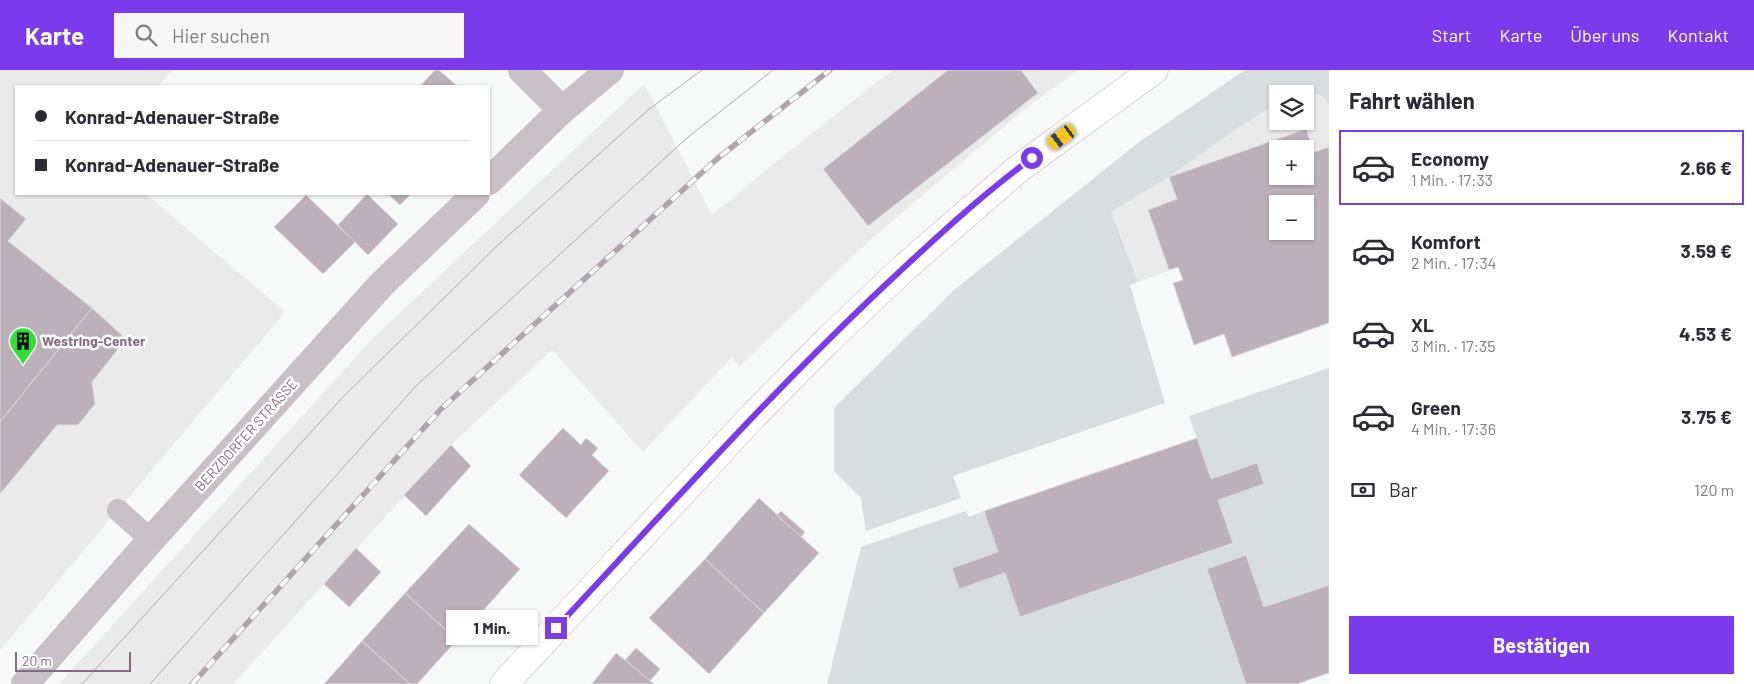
<!DOCTYPE html>
<html lang="de">
<meta charset="utf-8">
<style>
:root{--surface:#fff;--page:#f7f7f7;--text:#2b2b33;--muted:#7c7c81;--line:#e1e1e2;--accent:#7c3aed}
body{margin:0;font-family:Barlow,sans-serif;background:var(--page);color:var(--text);height:100vh;display:flex;flex-direction:column;font-size:19px;white-space:nowrap}
*{box-sizing:border-box;margin:0}
p{font-size:16px;color:var(--muted)}
.icon{flex:none;width:28px;height:28px;fill:none;stroke:currentColor;stroke-width:2;stroke-linecap:round;stroke-linejoin:round}
.map{position:relative;flex:1;overflow:hidden}
.drawer{display:flex;flex-direction:column;background:var(--surface);width:425px}
.drawer>*{flex:none}
.top-card{position:absolute;left:15px;top:15px;width:475px;height:110px;border-radius:0px;box-shadow:0 1px 4px #0004;display:grid;align-content:center;height:110px;padding:0 20px;background:var(--surface)}
.fabs{position:absolute;left:1269px;top:15px;display:grid;gap:10px}
.fabs a{display:grid;place-items:center;width:45px;height:45px;border-radius:0px;background:var(--surface);box-shadow:0 1px 4px #0004;font-size:25px}
.scale{position:absolute;left:15px;bottom:12px;width:116px;box-sizing:border-box;padding-left:5px;border:2px solid #876980;border-top:0;font-size:14px;line-height:18px;white-space:nowrap;color:#876980;-webkit-text-stroke:4px #fff;paint-order:stroke}
.end{position:absolute;width:22px;height:22px;margin:-11px;border:6px solid #7c3aed;background:#fff;box-shadow:0 0 0 2px #fff}
.from{border-radius:50%}
.bubble{position:absolute;height:35px;border-radius:0px;background:var(--surface);box-shadow:0 1px 4px #0004;font-size:16px;font-weight:700;line-height:35px;text-align:center}
.car{position:absolute;width:15px;height:30px;margin:-15px -8px;border-radius:6px;box-shadow:0 0 4px 1px #0007;background:linear-gradient(#f5c518 24%,#345 0 40%,#f5c518 0 76%,#345 0 86%,#f5c518 0)}
.top-card b{display:flex;align-items:center;gap:18px;height:48px;font-size:19px}
.top-card b+b{border-top:1px solid var(--line)}
.top-card i{width:12px;height:12px;background:var(--text)}
ul{padding:0;list-style:none}
li{display:flex;align-items:center;gap:15px;height:75px;margin:0 10px 8px;padding:0 10px;border:2px solid transparent;border-radius:0px}
li div{flex:1}
li b{display:block;font-size:19px}
li em{font-style:normal;font-weight:700}
li.active{border-color:var(--accent)}
li>.icon{width:45px;height:45px;stroke-width:1.5}
h2{padding:0 20px;font-size:22px;line-height:60px}
.pay{display:flex;align-items:center;gap:12px;height:55px;padding:0 20px;font-size:19px}
.pay p{margin-inline-start:auto}
.action{display:flex;gap:10px;margin-top:auto;padding:10px 20px}
.action a{flex:1;height:58px;border-radius:0px;background:var(--accent);color:#fff;font-size:20px;font-weight:700;line-height:58px;text-align:center}
header{display:flex;align-items:center;gap:30px;box-sizing:border-box;height:70px;padding:0 25px;background:var(--accent);color:#fff}
header strong{font-size:24px}
nav{display:flex;gap:28px;margin-inline-start:auto;font-size:18px}
.search{width:350px;height:45px;background:var(--page);display:flex;align-items:center;gap:12px;box-sizing:border-box;padding:0 18px;border-radius:0px;color:var(--muted);font-size:19px}
main{display:flex;flex:1;min-height:0}
.map>svg:first-child{display:block}
.built{fill:#eaeaea;fill-rule:evenodd}
.green{fill:#d8dde0}
.building{fill:#bdb0ba;stroke:#d9dbda;fill-rule:evenodd}
.lines{fill:none;stroke-linecap:round;stroke-linejoin:round}
.secondary-casing{stroke:#bfb5bd;stroke-width:29}
.lane{stroke:#c9c0c7;stroke-width:22}
.street{stroke:#c9c0c7;stroke-width:28}
.secondary{stroke:#fff;stroke-width:28}
.tram{stroke:#b0a4ad;stroke-width:1}
.rail-casing{stroke:#b0a4ad;stroke-width:5.5}
.rail{stroke:#fff;stroke-width:4;stroke-dasharray:11;stroke-linecap:butt}
.route{stroke:#7c3aed;stroke-width:6}
.labels{text-anchor:middle;stroke-width:5;stroke-linejoin:round;paint-order:stroke}
.poi-label{font-size:14px;font-weight:bold;fill:#876980;stroke:#fff;text-anchor:start}
.street-label{font-size:14px;fill:#876980;stroke:#fff}
</style>
<header>
<strong>Karte</strong>
<div class="search"><svg class="icon" aria-label="search" viewBox="0 0 24 24"><circle cx="10" cy="10" r="6"/><path d="M15 15l6 6"/></svg>Hier suchen</div>
<nav><a>Start</a><a>Karte</a><a>Über uns</a><a>Kontakt</a></nav>
</header>
<main>
<div class="map">
<svg width="1329" height="614" viewBox="0 0 1329 614">
<rect width="100%" height="100%" fill="#f7f9f9"/>
<g class="built">
<path d="M 0,0 L 172,0 L 159,16 L 16,16 L 16,124 L 146,124 L 285,242 L 0,580 Z"/>
<path d="M 894,0 L 1078,0 L 1021,42 L 870,170 L 739,297 L 732,287 L 643,382 L 552,280 L 451,375 L 233,614 L 59,614 L 373,268 L 644,14 L 712,145 L 777,91 L 879,10 Z"/>
<path d="M 1301,21 L 1317,24 L 1327,32 L 1329,36 L 1329,253 L 1232,287 L 1224,264 L 1194,275 L 1173,213 L 1183,209 L 1179,197 L 1138,212 L 1111,142 L 1169,107 L 1241,56 L 1277,34 L 1278,51 L 1305,51 L 1305,24 L 1295,24 ZM 1278,79 L 1305,79 L 1305,106 L 1278,106 ZM 1278,134 L 1305,134 L 1305,161 L 1278,161 Z"/>
</g>
<g class="green">
<path d="M 1245,0 L 1329,0 L 1329,36 C 1319,15 1295,24 1278,24 L 1277,34 L 1241,56 L 1169,107 L 1111,142 L 1138,212 L 1130,215 L 1165,333 L 953,406 L 961,428 L 866,461 L 861,428 L 834,401 L 834,338 L 954,220 L 1139,72 Z"/>
<path d="M 1329,298 L 1329,515 L 1264,537 L 1246,485 L 1207,499 L 1246,614 L 827,614 L 861,477 L 966,441 L 969,447 L 984,441 L 998,482 L 952,498 L 959,519 L 1005,503 L 1020,547 L 1232,474 L 1218,430 L 1264,414 L 1257,393 L 1211,409 L 1189,346 Z"/>
</g>
<g class="building">
<path d="M 435,0 L 439,0 L 457,16 L 420,16 Z"/>
<path d="M 948,0 L 1021,0 L 1038,23 L 868,156 L 823,99 Z"/>
<path d="M 1306,59 L 1314,82 L 1329,77 L 1329,253 L 1232,287 L 1224,264 L 1194,275 L 1173,213 L 1183,210 L 1178,197 L 1169,200 L 1148,140 L 1177,129 L 1169,107 ZM 1278,79 L 1305,79 L 1305,106 L 1278,106 ZM 1278,134 L 1305,134 L 1305,161 L 1278,161 Z"/>
<path d="M 367,124 L 398,154 L 368,185 L 338,155 Z"/>
<path d="M 388,124 L 411,124 L 400,135 Z"/>
<path d="M 306,125 L 355,172 L 323,204 L 274,157 Z"/>
<path d="M 0,128 L 26,149 L 8,171 L 92,238 L 0,352 Z"/>
<path d="M 92,238 L 126,269 L 92,312 L 95,334 L 78,355 L 57,355 L 0,424 L 0,352 Z"/>
<path d="M 563,358 L 581,375 L 586,368 L 598,378 L 592,385 L 609,401 L 566,448 L 519,405 Z"/>
<path d="M 1197,368 L 1211,409 L 1257,393 L 1264,414 L 1218,430 L 1233,473 L 1020,547 L 1005,503 L 959,519 L 952,498 L 998,482 L 984,441 Z"/>
<path d="M 451,375 L 471,396 L 426,446 L 404,425 Z"/>
<path d="M 759,428 L 819,483 L 764,543 L 705,489 Z"/>
<path d="M 781,441 L 805,462 L 801,467 L 777,445 Z"/>
<path d="M 469,454 L 520,499 L 457,570 L 405,523 Z"/>
<path d="M 356,478 L 381,502 L 349,537 L 324,514 Z"/>
<path d="M 1246,485 L 1264,537 L 1329,515 L 1329,603 L 1297,614 L 1246,614 L 1207,499 Z"/>
<path d="M 705,489 L 764,543 L 709,604 L 649,548 Z"/>
<path d="M 405,523 L 457,570 L 417,614 L 410,614 L 362,571 Z"/>
<path d="M 362,571 L 410,614 L 324,614 Z"/>
<path d="M 636,578 L 660,599 L 650,611 L 625,590 Z"/>
<path d="M 616,583 L 625,590 L 654,614 L 592,614 Z"/>
</g>
<g class="lines">
<g class="secondary-casing">
<path id="secondary" d="M 504,614 L 752,347 L 827,271 L 904,198 L 1018,99 L 1154,0"/>
</g>
<path class="lane" d="M 118,440 L 151,470"/>
<g class="street">
<path d="M 522,0 L 562,40"/>
<path d="M 489,111 L 562,40 L 610,0"/>
<path d="M 25,614 L 151,470 L 381,215 L 476,124"/>
</g>
<use href="#secondary" class="secondary"/>
<g class="tram">
<path d="M 82,614 L 342,328 L 499,174 L 648,40 L 702,0"/>
<path d="M 150,614 L 416,316 L 688,67 L 773,0"/>
</g>
<g class="rail-casing">
<path id="rail" d="M 192,614 L 441,339 L 718,88 L 830,0"/>
</g>
<use href="#rail" class="rail"/>
</g>
<g class="lines">
<path class="route" d="M 556,558 C 663,443 767,327 881,219 C 929,174 979,127 1032,88"/>
</g>
<defs>
<g id="building-pin" transform="scale(1.4375)"><path d="M0 17L-7.5 6A9.5 9.5 0 1 1 7.5 6Z" fill="#32de35" stroke="#fff"/><path d="M-4-6H4V6H1V3H-1V6H-4ZM-2.5-4.3h1.7v1.8h-1.7ZM.8-4.3h1.7v1.8H.8ZM-2.5-1h1.7V.8h-1.7ZM.8-1h1.7V.8H.8Z" fill="#111"/></g>
</defs>
<g fill-rule="evenodd">
<use href="#building-pin" x="23" y="271"/>
</g>
<g class="labels">
<g class="poi-label">
<text x="42" y="276">Westring-Center</text>
</g>
<g class="street-label">
<text transform="translate(246 365) rotate(-48)" y="5">BERZDORFER STRASSE</text>
</g>
</g>
</svg>
<div class="fabs">
<a><svg class="icon" aria-label="layers" viewBox="0 0 24 24"><path d="M12 4l9 5-9 5-9-5zM3 14l9 5 9-5"/></svg></a>
<a>+</a>
<a>−</a>
</div>
<div class="scale">20 m</div>
<i class="end from" style="left:1032px;top:88px"></i>
<i class="end" style="left:556px;top:558px"></i>
<div class="bubble" style="left:446px;top:540px;width:92px">1 Min.</div>
<i class="car" style="left:1062px;top:67px;rotate:234deg"></i>
<div class="top-card">
<b><i class="from"></i>Konrad-Adenauer-Straße</b>
<b><i></i>Konrad-Adenauer-Straße</b>
</div>
</div>
<section class="drawer">
<h2>Fahrt wählen</h2>
<ul>
<li class="active"><svg class="icon" aria-label="car" viewBox="0 0 24 24"><path d="M5 17H2v-5l4-1 3-4h7l3 4 3 1v5h-3M9 17h6M6 11h13"/><circle cx="7" cy="17" r="2"/><circle cx="17" cy="17" r="2"/></svg><div><b>Economy</b><p>1 Min. · 17:33</p></div><em>2.66 €</em></li>
<li><svg class="icon" aria-label="car" viewBox="0 0 24 24"><path d="M5 17H2v-5l4-1 3-4h7l3 4 3 1v5h-3M9 17h6M6 11h13"/><circle cx="7" cy="17" r="2"/><circle cx="17" cy="17" r="2"/></svg><div><b>Komfort</b><p>2 Min. · 17:34</p></div><em>3.59 €</em></li>
<li><svg class="icon" aria-label="car" viewBox="0 0 24 24"><path d="M5 17H2v-5l4-1 3-4h7l3 4 3 1v5h-3M9 17h6M6 11h13"/><circle cx="7" cy="17" r="2"/><circle cx="17" cy="17" r="2"/></svg><div><b>XL</b><p>3 Min. · 17:35</p></div><em>4.53 €</em></li>
<li><svg class="icon" aria-label="car" viewBox="0 0 24 24"><path d="M5 17H2v-5l4-1 3-4h7l3 4 3 1v5h-3M9 17h6M6 11h13"/><circle cx="7" cy="17" r="2"/><circle cx="17" cy="17" r="2"/></svg><div><b>Green</b><p>4 Min. · 17:36</p></div><em>3.75 €</em></li>
</ul>
<div class="pay"><svg class="icon" aria-label="cash" viewBox="0 0 24 24"><path d="M3 7h18v10H3z"/><circle cx="12" cy="12" r="2"/></svg>Bar<p>120 m</p></div>
<div class="action"><a>Bestätigen</a></div>
</section>
</main>
